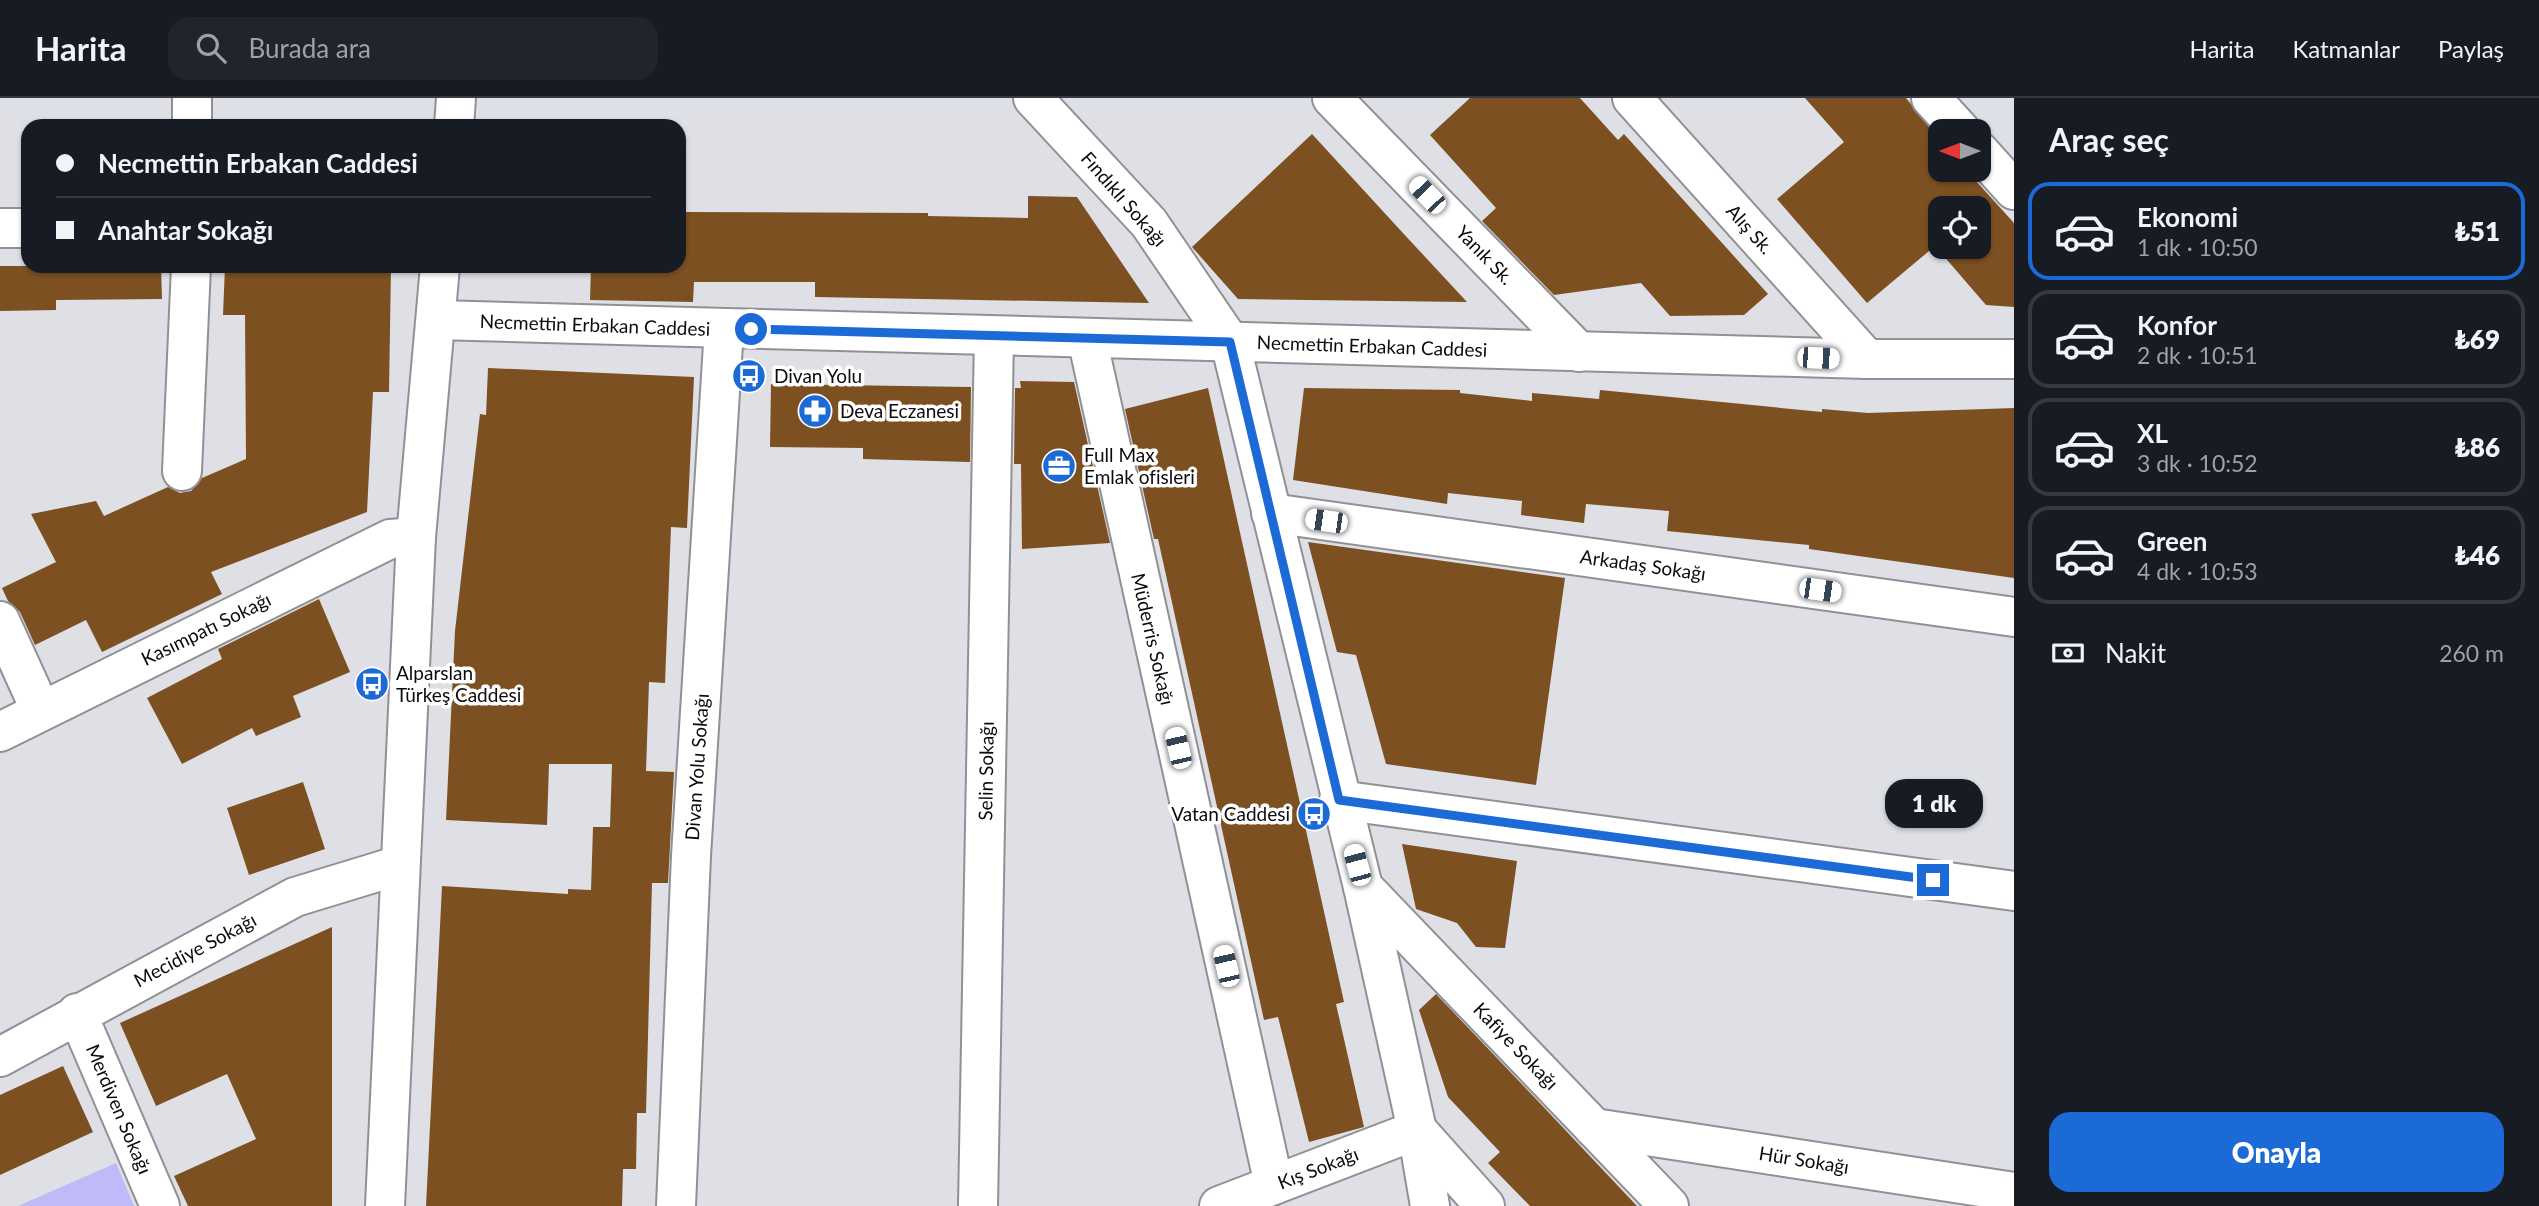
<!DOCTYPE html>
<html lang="tr">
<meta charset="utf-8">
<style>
:root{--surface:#171b24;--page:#20242c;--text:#f1f3f6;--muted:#9ea1a6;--line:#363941;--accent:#1c6ad5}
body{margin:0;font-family:Lato,sans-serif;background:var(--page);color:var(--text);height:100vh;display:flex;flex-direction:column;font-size:26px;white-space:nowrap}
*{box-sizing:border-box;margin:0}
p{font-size:23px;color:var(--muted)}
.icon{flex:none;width:38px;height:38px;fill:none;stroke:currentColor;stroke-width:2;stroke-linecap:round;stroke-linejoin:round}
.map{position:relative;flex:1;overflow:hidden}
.sheet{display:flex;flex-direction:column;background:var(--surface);width:525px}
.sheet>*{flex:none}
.guide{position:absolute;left:21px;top:21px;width:665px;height:154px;border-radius:21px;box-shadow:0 2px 5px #0004;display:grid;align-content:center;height:154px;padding:0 35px;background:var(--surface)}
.needle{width:46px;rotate:270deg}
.fabs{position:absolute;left:1928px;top:21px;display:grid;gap:14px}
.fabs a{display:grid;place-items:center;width:63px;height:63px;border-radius:14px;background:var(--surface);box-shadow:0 2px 5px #0004;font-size:35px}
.end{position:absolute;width:32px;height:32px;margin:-16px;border:9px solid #1c6ad5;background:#fff;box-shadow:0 0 0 4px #fff}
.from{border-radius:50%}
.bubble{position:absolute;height:49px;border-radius:21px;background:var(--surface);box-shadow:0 2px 5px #0004;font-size:23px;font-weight:800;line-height:49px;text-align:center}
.car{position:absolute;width:21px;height:42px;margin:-21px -10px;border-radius:9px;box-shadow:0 0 5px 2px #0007;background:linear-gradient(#fff 24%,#345 0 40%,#fff 0 76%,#345 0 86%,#fff 0)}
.guide b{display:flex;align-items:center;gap:24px;height:66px;font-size:26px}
.guide b+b{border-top:2px solid var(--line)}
.guide i{width:18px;height:18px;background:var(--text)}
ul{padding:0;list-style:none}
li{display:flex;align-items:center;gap:21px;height:98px;margin:0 14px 10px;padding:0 21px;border:4px solid var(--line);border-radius:21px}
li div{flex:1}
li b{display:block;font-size:26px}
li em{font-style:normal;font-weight:800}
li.current{border-color:var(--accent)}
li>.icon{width:63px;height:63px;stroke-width:1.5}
h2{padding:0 35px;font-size:32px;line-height:84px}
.pay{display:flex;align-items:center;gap:18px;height:77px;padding:0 35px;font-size:26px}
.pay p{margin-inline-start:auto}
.action{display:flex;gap:14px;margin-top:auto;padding:14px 35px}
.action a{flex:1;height:80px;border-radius:21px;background:var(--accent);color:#fff;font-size:28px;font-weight:800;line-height:80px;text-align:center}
header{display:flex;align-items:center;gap:42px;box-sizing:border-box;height:98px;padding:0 35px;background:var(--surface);border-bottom:2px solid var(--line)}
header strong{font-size:33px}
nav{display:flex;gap:38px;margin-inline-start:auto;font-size:24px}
.search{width:490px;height:63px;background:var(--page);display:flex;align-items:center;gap:18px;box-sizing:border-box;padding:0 24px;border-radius:21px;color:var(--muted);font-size:26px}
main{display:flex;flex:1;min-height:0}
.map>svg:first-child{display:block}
.green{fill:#bfbbf8}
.building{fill:#7d5022;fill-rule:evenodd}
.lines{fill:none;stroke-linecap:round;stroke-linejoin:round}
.minor-casing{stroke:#909097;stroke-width:42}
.major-casing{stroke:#909097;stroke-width:42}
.minor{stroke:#fff;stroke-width:38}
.major{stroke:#fff;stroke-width:38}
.route{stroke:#1c6ad5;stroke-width:9}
.labels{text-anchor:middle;stroke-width:7;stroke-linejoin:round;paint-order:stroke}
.street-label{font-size:19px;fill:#0b0b0d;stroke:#fff}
.poi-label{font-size:19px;fill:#0b0b0d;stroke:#fff;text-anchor:start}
</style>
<header>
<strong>Harita</strong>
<div class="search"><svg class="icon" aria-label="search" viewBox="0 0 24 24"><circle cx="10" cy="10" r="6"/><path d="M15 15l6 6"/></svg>Burada ara</div>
<nav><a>Harita</a><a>Katmanlar</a><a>Paylaş</a></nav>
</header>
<main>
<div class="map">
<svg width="2014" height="1108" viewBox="0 0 2014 1108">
<rect width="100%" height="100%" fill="#dfdfe6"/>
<path class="green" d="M 116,1065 L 134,1108 L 18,1108 Z"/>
<g class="building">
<path d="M 1470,0 L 1580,0 L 1618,42 L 1624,36 L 1768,196 L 1744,217 L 1670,218 L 1641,185 L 1554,197 L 1482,123 L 1496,110 L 1430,37 Z"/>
<path d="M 1805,0 L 1906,0 L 1941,43 L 1941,72 L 1966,72 L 2014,125 L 2014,209 L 1986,207 L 1935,148 L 1867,205 L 1777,101 L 1844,44 ZM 1941,110 L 1979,110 L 1979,149 L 1941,149 Z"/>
<path d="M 1312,36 L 1402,134 L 1467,204 L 1238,201 L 1192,149 Z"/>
<path d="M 1028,98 L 1077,99 L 1149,205 L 815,199 L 815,184 L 694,184 L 693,204 L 590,202 L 591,168 L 679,168 L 679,114 L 928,115 L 928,118 L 1028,120 Z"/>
<path d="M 0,168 L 161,168 L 162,201 L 56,202 L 56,212 L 0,213 Z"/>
<path d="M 225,168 L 391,168 L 389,294 L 373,294 L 367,414 L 211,474 L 222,496 L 102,554 L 86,522 L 35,547 L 20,514 L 8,503 L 2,490 L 56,464 L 31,416 L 96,403 L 104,418 L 168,389 L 180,395 L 191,393 L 202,380 L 246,361 L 245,217 L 223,217 Z"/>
<path d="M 488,270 L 694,279 L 687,430 L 671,429 L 665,585 L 649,584 L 646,673 L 674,674 L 673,692 L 668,785 L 652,785 L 646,1015 L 637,1015 L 636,1071 L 623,1071 L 622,1108 L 426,1108 L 442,788 L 568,796 L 568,791 L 591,792 L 593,729 L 610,729 L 612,666 L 549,666 L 547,727 L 446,722 L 455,533 L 480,316 L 486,317 Z"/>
<path d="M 1020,283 L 1074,284 L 1110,445 L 1022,451 L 1021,366 L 1014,366 L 1015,290 L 1021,290 Z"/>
<path d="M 771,286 L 971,289 L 970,364 L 863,361 L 863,350 L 770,349 Z"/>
<path d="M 1208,290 L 1344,904 L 1336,906 L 1364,1029 L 1309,1044 L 1278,919 L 1264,922 L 1158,441 L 1154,441 L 1125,311 Z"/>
<path d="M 1304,290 L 1460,292 L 1460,295 L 1532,303 L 1532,295 L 1599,301 L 1600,292 L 1822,314 L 1822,311 L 1868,315 L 2014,310 L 2014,480 L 1809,451 L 1809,447 L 1667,433 L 1669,413 L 1586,406 L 1584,425 L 1521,417 L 1522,403 L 1448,395 L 1447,406 L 1293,382 Z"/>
<path d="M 1308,444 L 1565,480 L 1536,687 L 1386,666 L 1356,557 L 1337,554 Z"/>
<path d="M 319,501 L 350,574 L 293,598 L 301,619 L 256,638 L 252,630 L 182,666 L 147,600 L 222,561 L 218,551 Z"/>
<path d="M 303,684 L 325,751 L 249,777 L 227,710 Z"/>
<path d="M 1402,746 L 1517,763 L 1505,850 L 1476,849 L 1457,825 L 1416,811 Z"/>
<path d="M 332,829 L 332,1108 L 188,1108 L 174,1078 L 256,1041 L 227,976 L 156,1008 L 120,925 Z"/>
<path d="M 1436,896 L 1536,1001 L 1637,1108 L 1530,1108 L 1488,1065 L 1500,1054 L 1448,999 L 1419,912 Z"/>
<path d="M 63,968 L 93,1034 L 0,1077 L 0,997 Z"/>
</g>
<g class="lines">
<g class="minor-casing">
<g id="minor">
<path d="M 192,0 L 192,28"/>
<path d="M 1033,0 L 1149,125 L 1230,244 L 1363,789 L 1417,1032 L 1430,1108"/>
<path d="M 1332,0 L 1579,254"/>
<path d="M 1632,0 L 1867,261"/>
<path d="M 1931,0 L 1961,33"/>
<path d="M 454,28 L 456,0"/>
<path d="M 1979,53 L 2014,92"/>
<path d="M 0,130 L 28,130"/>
<path d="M 1087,240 L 1274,1087"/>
<path d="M 182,373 L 191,168"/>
<path d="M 1271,415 L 2014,519"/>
<path d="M 0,523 L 41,613"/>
<path d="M 0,634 L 390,441 L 416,439"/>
<path d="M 1339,702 L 2014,793"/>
<path d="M 1363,789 L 1669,1108"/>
<path d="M 77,915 L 160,1108"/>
<path d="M 0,959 L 295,799 L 400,767"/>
<path d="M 1594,1030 L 2014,1094"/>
<path d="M 385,1108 L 416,439 L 440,168"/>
<path d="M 676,1108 L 691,758 L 724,230"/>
<path d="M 978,1108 L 994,238"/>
<path d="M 1219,1108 L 1417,1032 L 1485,1108"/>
</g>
</g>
<g class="major-casing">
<path id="major" d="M 436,222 L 1867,261 L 2014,261"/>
</g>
<use href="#minor" class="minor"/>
<use href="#major" class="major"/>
</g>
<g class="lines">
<path class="route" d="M 751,231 L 1230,244 L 1339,702 L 1933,782"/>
</g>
<defs>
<g id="bus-disc" transform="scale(1.75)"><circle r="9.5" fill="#1c6ad5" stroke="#fff"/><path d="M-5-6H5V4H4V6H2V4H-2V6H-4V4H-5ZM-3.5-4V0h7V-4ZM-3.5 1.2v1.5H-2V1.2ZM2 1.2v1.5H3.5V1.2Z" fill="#fff"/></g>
<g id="pharmacy-disc" transform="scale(1.75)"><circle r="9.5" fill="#1c6ad5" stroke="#fff"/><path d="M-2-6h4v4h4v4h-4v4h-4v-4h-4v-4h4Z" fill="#fff"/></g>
<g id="office-disc" transform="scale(1.75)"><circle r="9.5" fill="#1c6ad5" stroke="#fff"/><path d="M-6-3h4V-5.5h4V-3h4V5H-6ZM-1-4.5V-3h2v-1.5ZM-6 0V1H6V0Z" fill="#fff"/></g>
</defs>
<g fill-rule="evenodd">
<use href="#bus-disc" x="749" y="278"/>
<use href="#pharmacy-disc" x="815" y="313"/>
<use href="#office-disc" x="1059" y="368"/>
<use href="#bus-disc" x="372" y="586"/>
<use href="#bus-disc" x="1314" y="716"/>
</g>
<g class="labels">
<g class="street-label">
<text transform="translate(1124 101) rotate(49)" y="7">Fındıklı Sokağı</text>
<text transform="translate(1750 131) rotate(48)" y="7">Alış Sk.</text>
<text transform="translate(1485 157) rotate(46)" y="7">Yanık Sk.</text>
<text transform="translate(595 227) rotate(2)" y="7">Necmettin Erbakan Caddesi</text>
<text transform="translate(1372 248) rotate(2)" y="7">Necmettin Erbakan Caddesi</text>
<text transform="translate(1643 467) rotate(8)" y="7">Arkadaş Sokağı</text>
<text transform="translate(206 531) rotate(-26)" y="7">Kasımpatı Sokağı</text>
<text transform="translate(1153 541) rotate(77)" y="7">Müderris Sokağı</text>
<text transform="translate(697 669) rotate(-86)" y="7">Divan Yolu Sokağı</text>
<text transform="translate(986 673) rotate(-89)" y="7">Selin Sokağı</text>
<text transform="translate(195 852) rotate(-28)" y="7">Mecidiye Sokağı</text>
<text transform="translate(1516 948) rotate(46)" y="7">Kafiye Sokağı</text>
<text transform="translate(119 1011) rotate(67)" y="7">Merdiven Sokağı</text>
<text transform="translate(1804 1062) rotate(9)" y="7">Hür Sokağı</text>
<text transform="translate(1318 1070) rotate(-21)" y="7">Kış Sokağı</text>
</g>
<g class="poi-label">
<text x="774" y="285">Divan Yolu</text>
<text x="840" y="320">Deva Eczanesi</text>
<text x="1084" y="364">Full Max<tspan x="1084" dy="22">Emlak ofisleri</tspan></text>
<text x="396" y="582">Alparslan<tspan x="396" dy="22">Türkeş Caddesi</tspan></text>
<text x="1290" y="723" text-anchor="end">Vatan Caddesi</text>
</g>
</g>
</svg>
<div class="fabs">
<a><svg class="needle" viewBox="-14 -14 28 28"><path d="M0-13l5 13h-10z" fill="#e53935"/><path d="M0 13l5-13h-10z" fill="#9ea1a6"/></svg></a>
<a><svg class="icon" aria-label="locate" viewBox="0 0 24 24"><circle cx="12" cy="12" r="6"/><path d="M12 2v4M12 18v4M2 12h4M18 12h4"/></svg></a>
</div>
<i class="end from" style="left:751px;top:231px"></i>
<i class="end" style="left:1933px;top:782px"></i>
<div class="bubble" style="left:1885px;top:681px;width:98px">1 dk</div>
<i class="car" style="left:1427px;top:97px;rotate:316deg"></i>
<i class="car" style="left:1818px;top:260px;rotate:92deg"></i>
<i class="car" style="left:1326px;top:423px;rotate:278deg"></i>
<i class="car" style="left:1820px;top:492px;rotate:98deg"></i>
<i class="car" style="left:1178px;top:650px;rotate:347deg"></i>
<i class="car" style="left:1357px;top:767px;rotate:345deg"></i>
<i class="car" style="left:1226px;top:868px;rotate:347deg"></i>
<div class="guide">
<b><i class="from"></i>Necmettin Erbakan Caddesi</b>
<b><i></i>Anahtar Sokağı</b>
</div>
</div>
<section class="sheet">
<h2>Araç seç</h2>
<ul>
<li class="current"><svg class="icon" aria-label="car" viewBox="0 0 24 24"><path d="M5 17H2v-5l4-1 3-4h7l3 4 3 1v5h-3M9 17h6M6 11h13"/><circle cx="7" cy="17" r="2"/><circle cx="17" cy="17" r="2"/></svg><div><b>Ekonomi</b><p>1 dk · 10:50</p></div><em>₺51</em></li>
<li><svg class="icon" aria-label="car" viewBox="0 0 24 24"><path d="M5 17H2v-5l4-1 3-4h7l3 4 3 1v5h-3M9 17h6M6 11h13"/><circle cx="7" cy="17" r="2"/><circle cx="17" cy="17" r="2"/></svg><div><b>Konfor</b><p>2 dk · 10:51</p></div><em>₺69</em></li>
<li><svg class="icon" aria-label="car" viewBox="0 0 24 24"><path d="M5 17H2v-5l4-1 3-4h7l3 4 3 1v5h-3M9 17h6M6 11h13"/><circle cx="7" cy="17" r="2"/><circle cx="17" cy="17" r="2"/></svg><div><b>XL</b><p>3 dk · 10:52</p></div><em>₺86</em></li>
<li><svg class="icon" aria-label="car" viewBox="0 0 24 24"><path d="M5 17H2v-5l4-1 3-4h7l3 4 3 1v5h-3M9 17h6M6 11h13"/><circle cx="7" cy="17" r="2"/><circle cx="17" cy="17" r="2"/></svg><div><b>Green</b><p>4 dk · 10:53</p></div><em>₺46</em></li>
</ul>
<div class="pay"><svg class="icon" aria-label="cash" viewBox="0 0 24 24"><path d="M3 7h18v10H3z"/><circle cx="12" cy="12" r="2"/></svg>Nakit<p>260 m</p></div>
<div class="action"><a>Onayla</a></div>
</section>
</main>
